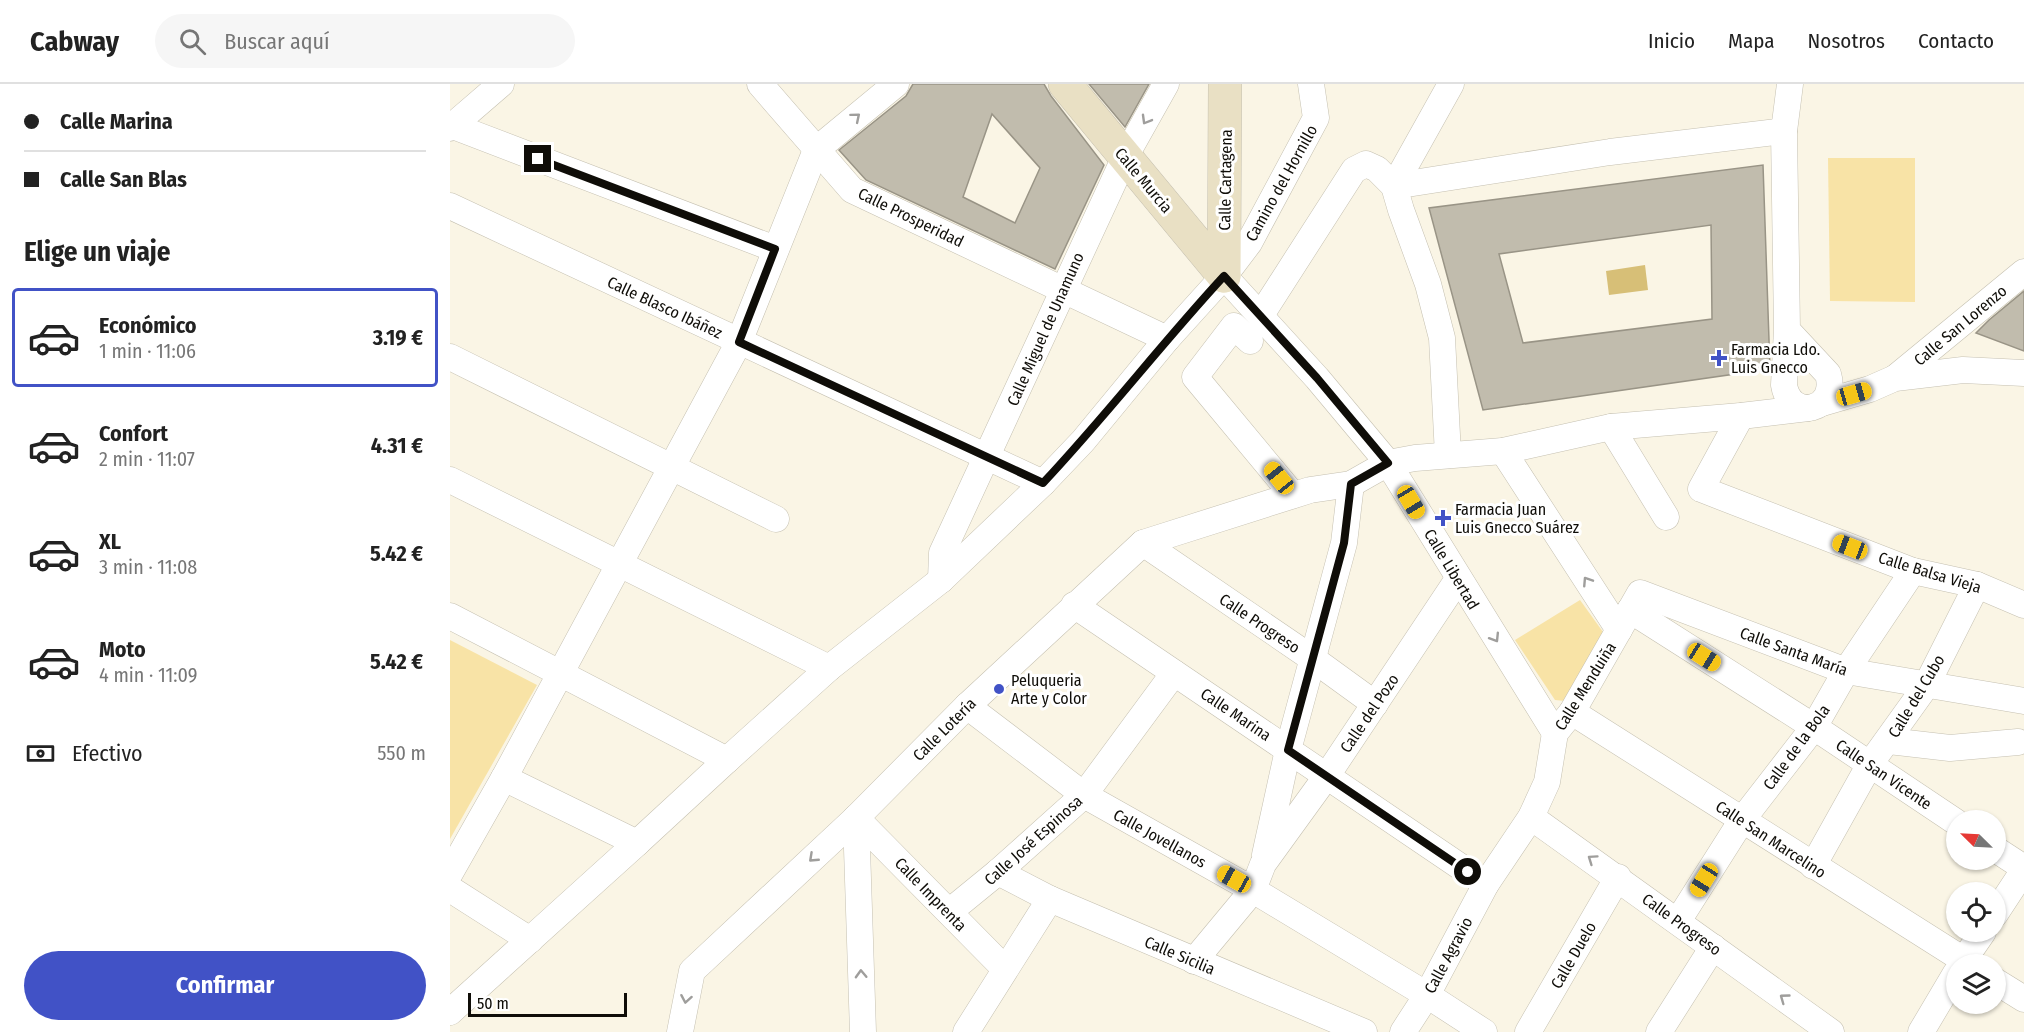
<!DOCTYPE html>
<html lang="es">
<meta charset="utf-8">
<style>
:root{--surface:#fff;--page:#f6f6f6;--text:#222;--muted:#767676;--line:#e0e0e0;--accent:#4152c6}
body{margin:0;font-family:"Fira Sans Condensed",sans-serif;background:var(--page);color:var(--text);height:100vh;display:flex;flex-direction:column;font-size:22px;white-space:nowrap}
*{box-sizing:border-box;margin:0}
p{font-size:20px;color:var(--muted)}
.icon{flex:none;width:33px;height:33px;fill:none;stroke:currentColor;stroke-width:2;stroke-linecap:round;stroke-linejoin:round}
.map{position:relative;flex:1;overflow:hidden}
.sheet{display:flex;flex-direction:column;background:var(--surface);width:450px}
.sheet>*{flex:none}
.banner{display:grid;align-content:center;height:132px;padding:0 24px;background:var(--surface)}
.needle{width:39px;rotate:294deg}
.fabs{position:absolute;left:1496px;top:726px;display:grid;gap:12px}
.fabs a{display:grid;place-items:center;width:60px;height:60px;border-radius:50%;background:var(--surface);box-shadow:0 2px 4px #0004;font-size:30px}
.scale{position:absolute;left:18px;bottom:15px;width:159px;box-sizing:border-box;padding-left:6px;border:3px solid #0f0d08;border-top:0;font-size:16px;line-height:21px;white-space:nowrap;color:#0f0d08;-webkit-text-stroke:4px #fff;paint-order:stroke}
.end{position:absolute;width:27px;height:27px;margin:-14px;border:8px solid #0f0d08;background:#fff;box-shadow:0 0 0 3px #fff}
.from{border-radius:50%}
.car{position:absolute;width:18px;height:36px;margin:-18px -9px;border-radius:8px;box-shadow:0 0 4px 2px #0007;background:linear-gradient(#f5c518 24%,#345 0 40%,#f5c518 0 76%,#345 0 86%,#f5c518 0)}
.banner b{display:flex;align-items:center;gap:21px;height:57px;font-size:22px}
.banner b+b{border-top:2px solid var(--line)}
.banner i{width:15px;height:15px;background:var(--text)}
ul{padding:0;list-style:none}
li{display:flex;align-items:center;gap:18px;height:99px;margin:0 12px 9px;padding:0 12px;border:3px solid transparent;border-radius:6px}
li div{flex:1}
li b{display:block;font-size:22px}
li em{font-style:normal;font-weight:700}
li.active{border-color:var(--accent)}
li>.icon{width:54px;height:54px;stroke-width:1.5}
h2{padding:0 24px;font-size:27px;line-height:72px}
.pay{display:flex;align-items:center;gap:15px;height:66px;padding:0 24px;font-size:22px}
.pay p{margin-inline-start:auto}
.primary-button{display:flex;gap:12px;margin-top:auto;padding:12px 24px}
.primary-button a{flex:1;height:69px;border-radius:36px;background:var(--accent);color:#fff;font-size:24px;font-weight:700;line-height:69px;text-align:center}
header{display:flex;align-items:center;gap:36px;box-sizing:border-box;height:84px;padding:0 30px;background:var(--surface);border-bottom:2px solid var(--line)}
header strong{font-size:28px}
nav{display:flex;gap:33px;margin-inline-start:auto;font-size:21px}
.search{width:420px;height:54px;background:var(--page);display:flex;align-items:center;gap:15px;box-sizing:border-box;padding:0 21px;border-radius:33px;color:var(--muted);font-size:22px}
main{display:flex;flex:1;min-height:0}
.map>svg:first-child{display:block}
.green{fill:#f8e3a6}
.water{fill:#d7bf77}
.building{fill:#c1bcad;stroke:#999486;stroke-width:1.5;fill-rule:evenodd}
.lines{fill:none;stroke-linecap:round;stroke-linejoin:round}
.street-casing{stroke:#c5c0b1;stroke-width:27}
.secondary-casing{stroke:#c5c0b1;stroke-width:34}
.street{stroke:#fff;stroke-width:26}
.secondary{stroke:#e9e0c4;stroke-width:33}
.oneway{stroke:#9f9e9c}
.route{stroke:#0f0d08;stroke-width:8}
.poi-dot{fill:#4152c6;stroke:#fff;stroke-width:2}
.labels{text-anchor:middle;stroke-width:6;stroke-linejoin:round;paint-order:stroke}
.street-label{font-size:16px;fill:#0f0d08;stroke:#fff}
.poi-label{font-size:16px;fill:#0f0d08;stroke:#fff;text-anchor:start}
</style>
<header>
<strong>Cabway</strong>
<div class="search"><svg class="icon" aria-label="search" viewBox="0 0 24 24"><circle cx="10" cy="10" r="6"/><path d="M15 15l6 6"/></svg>Buscar aquí</div>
<nav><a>Inicio</a><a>Mapa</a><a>Nosotros</a><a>Contacto</a></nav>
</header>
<main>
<section class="sheet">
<div class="banner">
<b><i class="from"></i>Calle Marina</b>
<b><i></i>Calle San Blas</b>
</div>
<h2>Elige un viaje</h2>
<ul>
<li class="active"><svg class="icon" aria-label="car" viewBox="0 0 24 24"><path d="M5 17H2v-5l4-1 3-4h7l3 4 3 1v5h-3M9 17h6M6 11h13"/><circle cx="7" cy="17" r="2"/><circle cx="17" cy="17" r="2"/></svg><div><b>Económico</b><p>1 min · 11:06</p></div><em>3.19 €</em></li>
<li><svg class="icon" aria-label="car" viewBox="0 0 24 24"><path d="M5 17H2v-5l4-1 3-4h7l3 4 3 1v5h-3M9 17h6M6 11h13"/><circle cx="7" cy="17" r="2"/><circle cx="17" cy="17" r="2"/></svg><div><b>Confort</b><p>2 min · 11:07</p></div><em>4.31 €</em></li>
<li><svg class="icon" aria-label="car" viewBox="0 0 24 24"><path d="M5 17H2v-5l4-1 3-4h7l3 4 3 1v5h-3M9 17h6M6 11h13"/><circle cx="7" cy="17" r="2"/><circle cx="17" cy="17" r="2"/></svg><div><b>XL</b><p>3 min · 11:08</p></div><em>5.42 €</em></li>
<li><svg class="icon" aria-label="car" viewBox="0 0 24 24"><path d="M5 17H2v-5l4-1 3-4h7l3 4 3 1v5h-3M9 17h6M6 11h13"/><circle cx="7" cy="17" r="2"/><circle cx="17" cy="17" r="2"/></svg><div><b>Moto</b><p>4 min · 11:09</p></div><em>5.42 €</em></li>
</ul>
<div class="pay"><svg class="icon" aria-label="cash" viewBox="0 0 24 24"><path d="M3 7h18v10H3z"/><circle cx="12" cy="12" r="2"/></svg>Efectivo<p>550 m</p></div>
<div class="primary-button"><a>Confirmar</a></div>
</section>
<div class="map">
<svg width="1574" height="948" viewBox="0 0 1574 948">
<rect width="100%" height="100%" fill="#faf5e5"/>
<g class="green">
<path d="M 1378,74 L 1465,74 L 1465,218 L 1380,217 Z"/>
<path d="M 1130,516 L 1153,548 L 1115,617 L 1105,616 L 1065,556 Z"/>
<path d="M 0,556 L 87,601 L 0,755 Z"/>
</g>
<path class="water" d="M 1195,181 L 1198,206 L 1159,211 L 1156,187 Z"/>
<g class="building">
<path d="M 463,0 L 594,0 L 601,12 L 654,81 L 605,185 L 416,96 L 389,66 L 456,12 ZM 542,30 L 590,84 L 565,139 L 513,113 Z"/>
<path d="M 639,0 L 699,0 L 675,43 Z"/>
<path d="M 1313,81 L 1320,285 L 1033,326 L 979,124 ZM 1261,141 L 1262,235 L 1073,259 L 1049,170 Z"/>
<path d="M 1574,207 L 1574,267 L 1526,249 L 1539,236 Z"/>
</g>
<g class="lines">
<g class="street-casing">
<g id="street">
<path d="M 310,0 L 402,106 L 717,255"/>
<path d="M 3,42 L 325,165"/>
<path d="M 0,44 L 51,0"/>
<path d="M 944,102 L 1160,68 L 1334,47"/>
<path d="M 944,102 L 1001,0"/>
<path d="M 0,122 L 593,399"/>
<path d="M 774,192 L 867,294 L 938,379 L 1105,649"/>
<path d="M 811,231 L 904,86 L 916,80 L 927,85 L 944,102 L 951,126 L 978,200 L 992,254 L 998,371"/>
<path d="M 1337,246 L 1378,290 C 1389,327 1340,338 1334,301 L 1337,246 L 1334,47 L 1340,0"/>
<path d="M 800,257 L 784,242 L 745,293 L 843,411"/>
<path d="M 0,273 L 326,435"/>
<path d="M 1445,294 L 1574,188"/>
<path d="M 1372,319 L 1420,305 L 1445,294 L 1513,286 L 1574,289"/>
<path d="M 1291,332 L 1251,405 L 1463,487 L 1527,501 L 1574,521"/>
<path d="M 1161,343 L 1216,433"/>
<path d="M 1053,367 L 1169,546"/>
<path d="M 0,396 L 379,584"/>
<path d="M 693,459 L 863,575 L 925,620"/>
<path d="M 491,496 L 492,469 L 675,73 L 716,0"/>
<path d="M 624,521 L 1036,800"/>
<path d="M 1180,526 L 1364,643 L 1506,738"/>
<path d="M 0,532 L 277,676 L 187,759 L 54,694 L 289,258 L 366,66 L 446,0"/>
<path d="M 517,622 L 634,711 L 803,806 L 977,911 L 1034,948"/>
<path d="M 1122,628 L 1520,880"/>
<path d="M 1439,657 L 1500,664 L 1568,658"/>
<path d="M 277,676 L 379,584 L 491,496 L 593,399 L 633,357 L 717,255 L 774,192 L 799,159 L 866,34 L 861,0"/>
<path d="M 1081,733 L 1381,948"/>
<path d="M 406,734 L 413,948"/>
<path d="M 406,734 L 555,885"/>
<path d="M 1545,765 L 1574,784"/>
<path d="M 815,771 L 838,666 L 894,459 L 901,400"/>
<path d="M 1363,782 L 1420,680 L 1476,602 L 1527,501"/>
<path d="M 548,788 L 600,815 L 914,948"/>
<path d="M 0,789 L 54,694"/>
<path d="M 0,805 L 80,856"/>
<path d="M 499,828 L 548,788 L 634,711 L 724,589"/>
<path d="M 1545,830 L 1574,786"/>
<path d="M 1228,837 L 1292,736 L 1364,643 L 1396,587 L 1463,487"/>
<path d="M 744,877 L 803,806 L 813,780 L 876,693 L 1008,495"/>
<path d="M 1511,880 L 1533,848"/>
<path d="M 1545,897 L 1574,915"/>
<path d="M 0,928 L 187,759"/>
<path d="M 230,948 L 242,887 L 406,734 L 517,622 L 693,459 L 860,406 L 901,400 L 938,379 L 965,374 L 1053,367 L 1161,343 L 1291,332 L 1358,324"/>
<path d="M 516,948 L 600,815"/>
<path d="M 953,948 L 977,911 L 1036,800 L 1081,733 L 1097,698 L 1105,649 L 1122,628 L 1190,509 L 1396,587 L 1574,617"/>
<path d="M 1078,948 L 1168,793"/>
<path d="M 1209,948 L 1263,863"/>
<path d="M 1471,948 L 1506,889"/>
</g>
</g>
<g class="secondary-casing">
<g id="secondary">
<path d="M 615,0 L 774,192"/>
<path d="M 774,192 L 775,0"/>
</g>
</g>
<use href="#street" class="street"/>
<use href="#secondary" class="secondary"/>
</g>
<defs><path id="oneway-chevron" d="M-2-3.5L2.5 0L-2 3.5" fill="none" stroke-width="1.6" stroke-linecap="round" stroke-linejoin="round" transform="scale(1.5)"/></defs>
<g class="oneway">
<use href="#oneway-chevron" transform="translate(406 33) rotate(-40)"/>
<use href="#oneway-chevron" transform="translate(696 36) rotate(120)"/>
<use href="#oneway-chevron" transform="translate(1137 497) rotate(-123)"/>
<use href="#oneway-chevron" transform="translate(1045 554) rotate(58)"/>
<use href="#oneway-chevron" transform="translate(363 774) rotate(137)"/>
<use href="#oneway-chevron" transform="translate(1142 775) rotate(-145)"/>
<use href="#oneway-chevron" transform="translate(411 890) rotate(-92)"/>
<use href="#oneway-chevron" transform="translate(1334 914) rotate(-144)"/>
<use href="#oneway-chevron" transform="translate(236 915) rotate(100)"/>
</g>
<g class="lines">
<path class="route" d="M 88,75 L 325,165 L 289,258 L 593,399 C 656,332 712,259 774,192 L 867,294 L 938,379 L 901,400 L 894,459 L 838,666 L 1018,788"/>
</g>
<g class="poi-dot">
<path d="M1266 265h6v6h6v6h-6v6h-6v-6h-6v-6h6z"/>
<path d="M990 425h6v6h6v6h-6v6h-6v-6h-6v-6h6z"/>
<circle cx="549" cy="605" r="6"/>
</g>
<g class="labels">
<g class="street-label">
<text transform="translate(694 96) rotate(50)" y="6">Calle Murcia</text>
<text transform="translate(775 96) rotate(-89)" y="6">Calle Cartagena</text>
<text transform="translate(831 99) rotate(-61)" y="6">Camino del Hornillo</text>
<text transform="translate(461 133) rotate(26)" y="6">Calle Prosperidad</text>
<text transform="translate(215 223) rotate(25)" y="6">Calle Blasco Ibáñez</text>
<text transform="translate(1510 241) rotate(-40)" y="6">Calle San Lorenzo</text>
<text transform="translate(595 245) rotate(-66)" y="6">Calle Miguel de Unamuno</text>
<text transform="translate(1002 485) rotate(59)" y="6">Calle Libertad</text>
<text transform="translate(1480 488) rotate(17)" y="6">Calle Balsa Vieja</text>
<text transform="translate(810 539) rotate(34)" y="6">Calle Progreso</text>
<text transform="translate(1344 567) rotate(20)" y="6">Calle Santa María</text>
<text transform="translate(1135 602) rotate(-58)" y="6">Calle Menduiña</text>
<text transform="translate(1466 612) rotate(-59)" y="6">Calle del Cubo</text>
<text transform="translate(919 629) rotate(-56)" y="6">Calle del Pozo</text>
<text transform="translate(786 630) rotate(34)" y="6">Calle Marina</text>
<text transform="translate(494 645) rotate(-45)" y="6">Calle Lotería</text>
<text transform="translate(1346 663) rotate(-54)" y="6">Calle de la Bola</text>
<text transform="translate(1434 690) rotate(34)" y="6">Calle San Vicente</text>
<text transform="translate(710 754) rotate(29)" y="6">Calle Jovellanos</text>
<text transform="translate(1321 755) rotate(33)" y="6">Calle San Marcelino</text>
<text transform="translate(583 756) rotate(-42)" y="6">Calle José Espinosa</text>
<text transform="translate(481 810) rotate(46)" y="6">Calle Imprenta</text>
<text transform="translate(1232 840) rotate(36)" y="6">Calle Progreso</text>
<text transform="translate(730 871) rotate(23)" y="6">Calle Sicilia</text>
<text transform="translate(998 871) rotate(-62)" y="6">Calle Agravio</text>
<text transform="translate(1123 871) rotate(-60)" y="6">Calle Duelo</text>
</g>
<g class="poi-label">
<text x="1281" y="271">Farmacia Ldo.<tspan x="1281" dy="18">Luis Gnecco</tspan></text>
<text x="1005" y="431">Farmacia Juan<tspan x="1005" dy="18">Luis Gnecco Suárez</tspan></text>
<text x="561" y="602">Peluqueria<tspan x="561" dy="18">Arte y Color</tspan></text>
</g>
</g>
</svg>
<div class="fabs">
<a><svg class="needle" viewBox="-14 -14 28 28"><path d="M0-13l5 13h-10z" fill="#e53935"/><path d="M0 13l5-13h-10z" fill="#767676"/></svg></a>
<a><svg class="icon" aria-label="locate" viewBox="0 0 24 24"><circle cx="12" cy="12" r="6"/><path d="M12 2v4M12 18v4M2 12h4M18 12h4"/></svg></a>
<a><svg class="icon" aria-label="layers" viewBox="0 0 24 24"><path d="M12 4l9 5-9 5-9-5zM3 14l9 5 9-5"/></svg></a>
</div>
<div class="scale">50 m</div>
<i class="end from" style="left:1018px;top:788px"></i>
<i class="end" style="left:88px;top:75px"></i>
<i class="car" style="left:1404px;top:310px;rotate:74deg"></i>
<i class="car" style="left:829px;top:394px;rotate:321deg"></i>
<i class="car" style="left:961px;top:418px;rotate:149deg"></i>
<i class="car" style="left:1400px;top:463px;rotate:291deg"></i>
<i class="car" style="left:1254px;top:573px;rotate:122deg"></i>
<i class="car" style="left:784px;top:795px;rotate:299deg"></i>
<i class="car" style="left:1254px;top:796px;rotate:212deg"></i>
</div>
</main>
